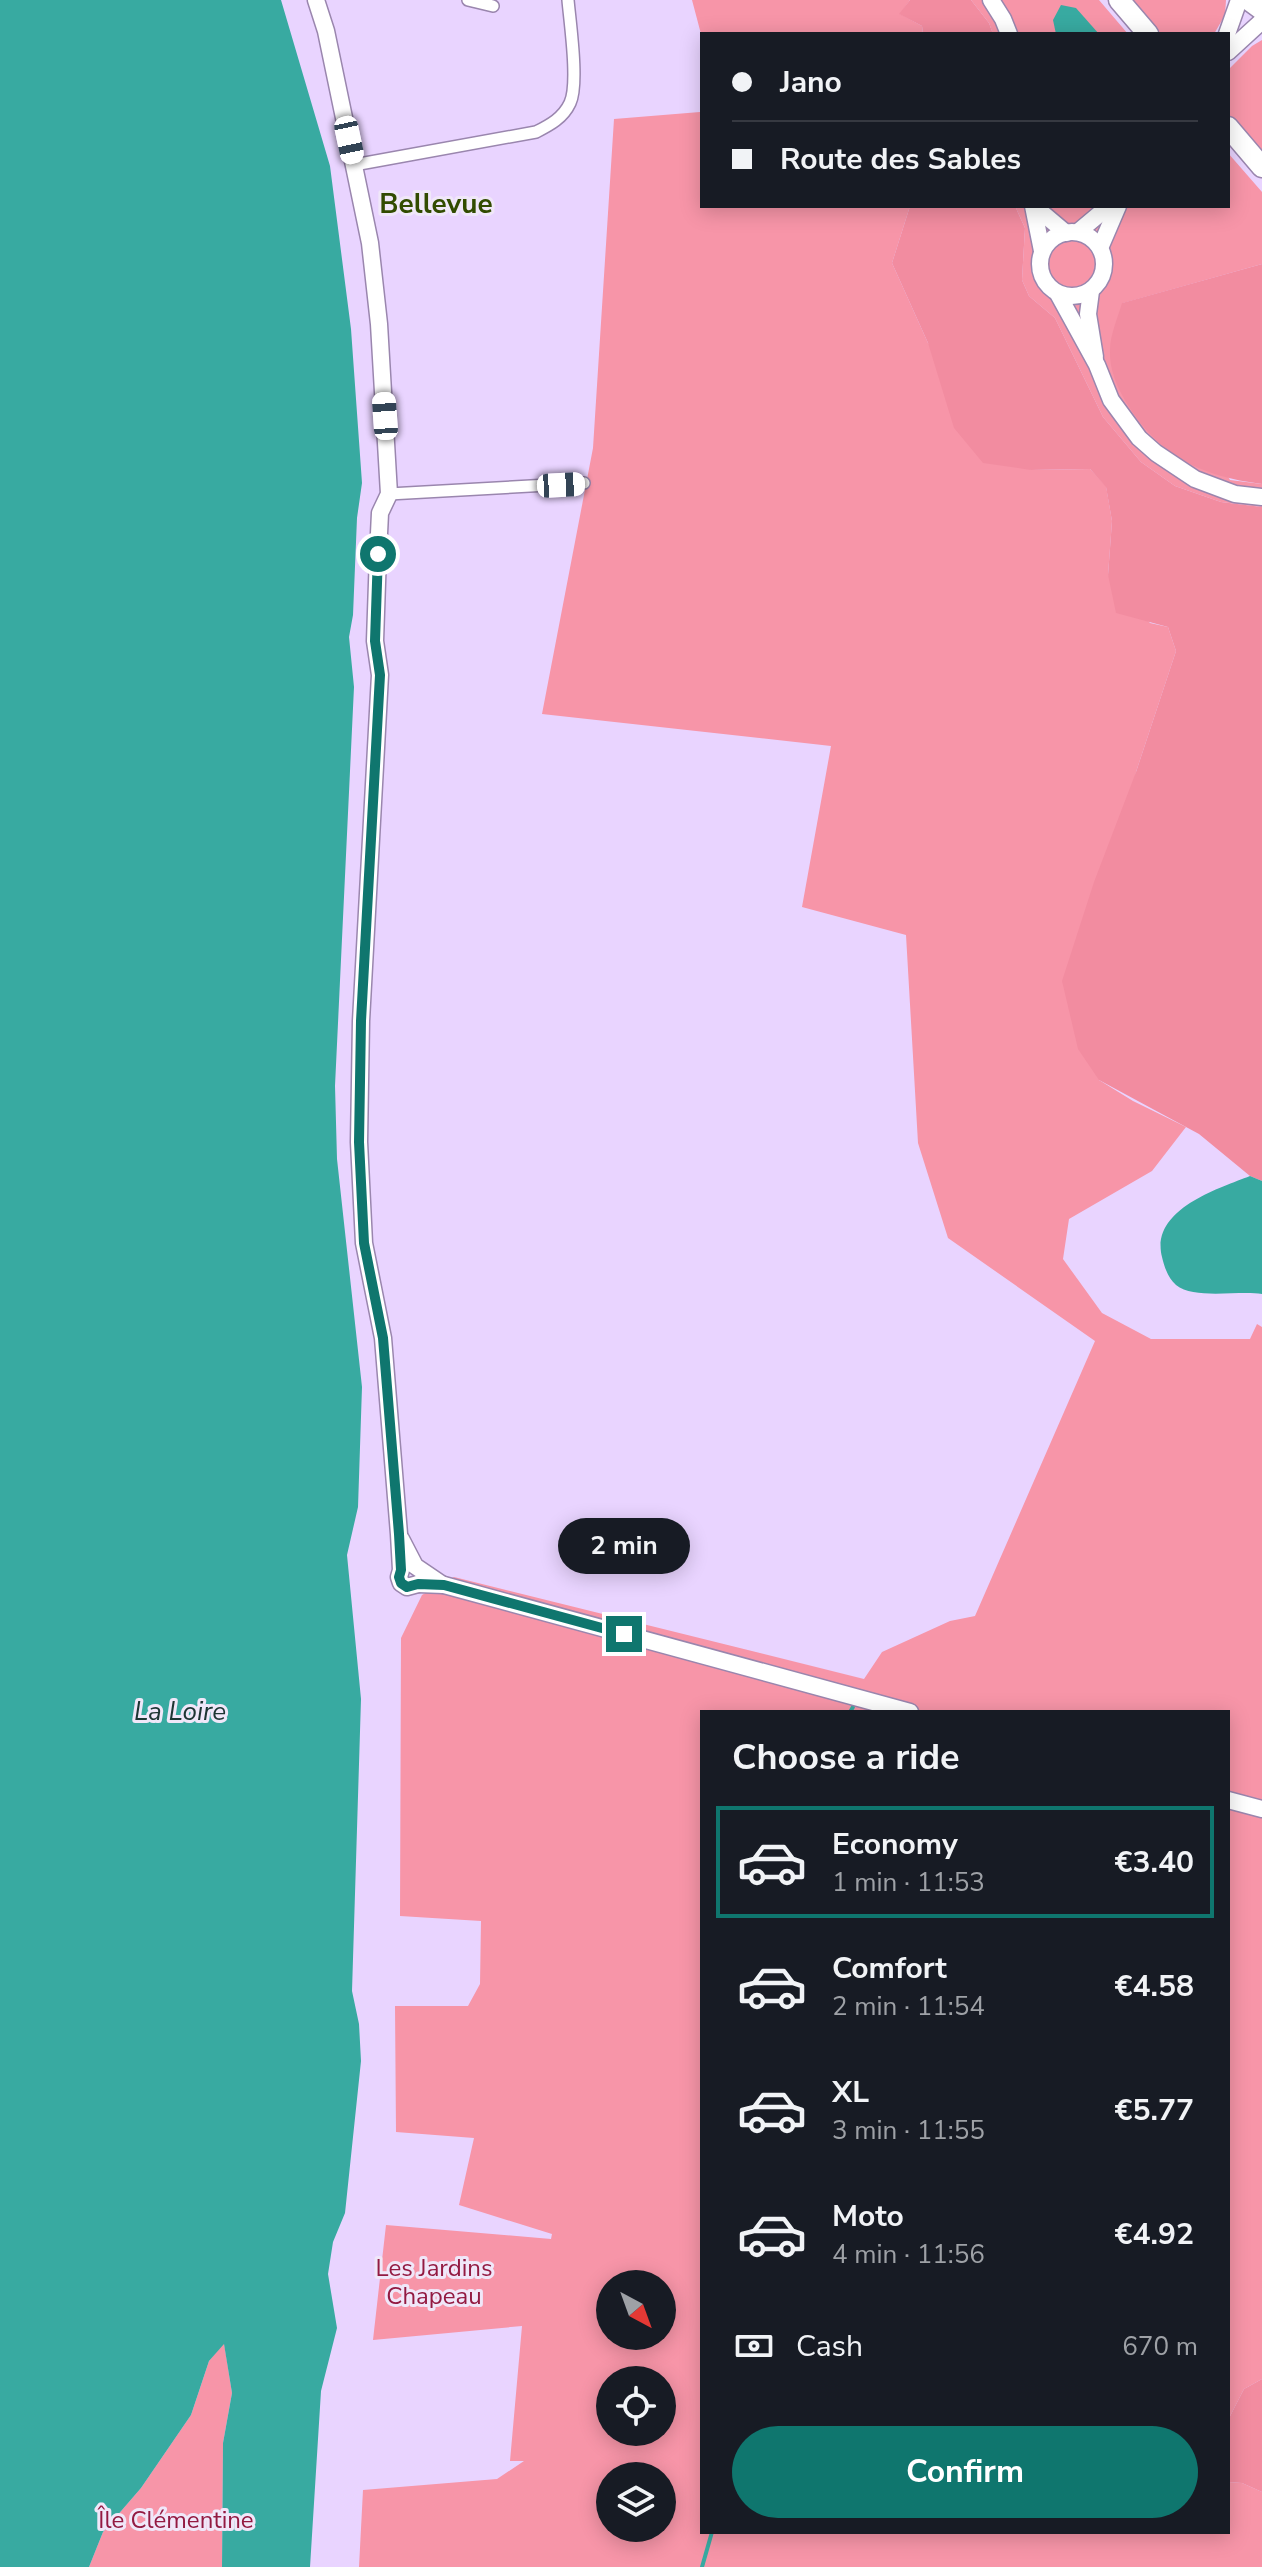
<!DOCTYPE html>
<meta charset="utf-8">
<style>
:root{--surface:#171b24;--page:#20242c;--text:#f1f3f6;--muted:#9ea1a6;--line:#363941;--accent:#0f766e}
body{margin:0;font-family:"Nunito Sans",sans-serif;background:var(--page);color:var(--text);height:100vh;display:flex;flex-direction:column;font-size:30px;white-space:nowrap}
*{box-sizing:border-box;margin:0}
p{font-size:26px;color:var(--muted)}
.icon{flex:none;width:44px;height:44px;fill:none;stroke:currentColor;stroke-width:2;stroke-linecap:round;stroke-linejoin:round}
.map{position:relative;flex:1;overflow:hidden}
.side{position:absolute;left:700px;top:1710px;width:530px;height:824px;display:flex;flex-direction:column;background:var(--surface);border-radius:0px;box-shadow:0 4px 20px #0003}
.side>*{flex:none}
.top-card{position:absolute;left:700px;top:32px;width:530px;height:176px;border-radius:0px;box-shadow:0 4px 20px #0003;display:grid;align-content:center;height:176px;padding:0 32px;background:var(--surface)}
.needle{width:52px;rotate:139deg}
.fabs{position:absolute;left:596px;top:2270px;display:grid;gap:16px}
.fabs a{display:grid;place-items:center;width:80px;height:80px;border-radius:50%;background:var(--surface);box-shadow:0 4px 20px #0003;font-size:40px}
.end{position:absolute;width:36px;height:36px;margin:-18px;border:10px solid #0f766e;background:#fff;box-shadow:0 0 0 4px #fff}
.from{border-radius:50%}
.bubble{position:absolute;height:56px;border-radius:28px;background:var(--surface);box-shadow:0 4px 20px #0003;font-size:26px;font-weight:700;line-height:56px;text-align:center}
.car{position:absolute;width:24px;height:48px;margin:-24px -12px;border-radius:10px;box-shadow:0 0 6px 2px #0007;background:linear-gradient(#fff 24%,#345 0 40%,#fff 0 76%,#345 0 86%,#fff 0)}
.top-card b{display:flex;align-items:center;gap:28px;height:76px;font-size:30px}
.top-card b+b{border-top:2px solid var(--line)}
.top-card i{width:20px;height:20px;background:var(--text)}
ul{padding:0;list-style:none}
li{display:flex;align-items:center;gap:24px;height:112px;margin:0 16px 12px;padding:0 16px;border:4px solid transparent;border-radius:0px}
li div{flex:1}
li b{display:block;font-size:30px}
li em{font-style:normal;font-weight:700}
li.active{border-color:var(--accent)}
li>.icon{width:72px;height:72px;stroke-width:1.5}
h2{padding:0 32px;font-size:36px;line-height:96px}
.pay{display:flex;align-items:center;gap:20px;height:88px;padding:0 32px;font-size:30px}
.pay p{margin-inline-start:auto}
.button{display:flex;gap:16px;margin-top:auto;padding:16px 32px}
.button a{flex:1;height:92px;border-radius:48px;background:var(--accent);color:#fff;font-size:32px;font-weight:700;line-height:92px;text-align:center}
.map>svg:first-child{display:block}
.green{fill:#f795a8;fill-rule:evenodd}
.forest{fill:#f28ca0}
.water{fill:#38aaa1}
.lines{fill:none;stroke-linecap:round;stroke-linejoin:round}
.stream{stroke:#38aaa1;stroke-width:4}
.street-casing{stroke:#9a86ae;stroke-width:14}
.secondary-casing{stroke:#9a86ae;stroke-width:19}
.primary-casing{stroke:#9a86ae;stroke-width:21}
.highway-casing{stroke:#9a86ae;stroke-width:23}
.street{stroke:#fff;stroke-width:11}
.secondary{stroke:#fff;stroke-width:16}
.primary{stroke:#fff;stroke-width:18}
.highway{stroke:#fff;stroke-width:20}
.route{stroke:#0f766e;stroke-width:10}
.labels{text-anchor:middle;stroke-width:6;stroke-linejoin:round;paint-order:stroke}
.park-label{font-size:24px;fill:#931a42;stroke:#f0e7f9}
.water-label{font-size:26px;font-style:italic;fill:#1d3533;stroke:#f0e7f9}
.quarter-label{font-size:28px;font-weight:bold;fill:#324b00;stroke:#f0e7f9}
</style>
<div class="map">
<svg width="1262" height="2567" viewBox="0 0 1262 2567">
<rect width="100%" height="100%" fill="#e9d4ff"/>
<g class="green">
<path d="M 692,0 L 910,0 L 900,14 L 922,26 L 923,34 L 702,34 L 702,206 L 910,206 L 892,263 L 928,343 L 1031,470 L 1090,469 L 1106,486 L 1112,521 L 1108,575 L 1150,623 L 1168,627 L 1176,651 L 1136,772 L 1099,1080 L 1133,1101 L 1186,1127 L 1152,1171 L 1069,1219 L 1063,1259 L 1102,1313 L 1151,1339 L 1250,1339 L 1257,1324 L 1262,1327 L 1262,2379 L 1244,2389 L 1228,2420 L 1228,1712 L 702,1712 L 702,2532 L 1228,2532 L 1228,2482 L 1242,2483 L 1262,2492 L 1262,2567 L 359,2567 L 363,2490 L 497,2479 L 524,2461 L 510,2461 L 522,2326 L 373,2340 L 386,2225 L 551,2239 L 552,2234 L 459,2205 L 474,2138 L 396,2132 L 395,2006 L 468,2006 L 480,1984 L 481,1921 L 400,1916 L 401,1638 L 422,1595 L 454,1577 L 864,1679 L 882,1652 L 950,1621 L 975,1616 L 1095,1341 L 948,1238 L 918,1143 L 906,935 L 802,907 L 831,746 L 542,714 L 593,448 L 614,119 L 700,112 L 701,34 ZM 610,2284 L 662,2284 L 662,2336 L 610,2336 ZM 610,2380 L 662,2380 L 662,2432 L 610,2432 ZM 610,2476 L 662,2476 L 662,2528 L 610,2528 Z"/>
<path d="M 971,0 L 1099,0 L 1128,34 L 993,34 L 989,23 Z"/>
<path d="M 1131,0 L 1226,0 L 1225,15 L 1214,34 L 1161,34 Z"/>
<path d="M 1262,40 L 1262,156 L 1228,115 L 1228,70 L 1252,46 Z"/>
<path d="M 1228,153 L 1262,192 L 1262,264 L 1123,303 L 1230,480 L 1262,484 L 1262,507 L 1221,502 L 1175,486 L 1141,462 L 1103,417 L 1055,318 L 1029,296 L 1022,280 L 1025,228 L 1015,206 L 1228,206 Z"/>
<path d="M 224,2343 L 232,2393 L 223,2443 L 222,2567 L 89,2567 L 103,2532 L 141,2488 L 191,2415 L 209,2361 Z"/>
</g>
<g class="forest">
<path d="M 910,0 L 971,0 L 989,23 L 993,34 L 923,34 L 922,26 L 899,14 Z"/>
<path d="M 910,206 L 1015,206 L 1025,228 L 1022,280 L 1029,296 L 1055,318 L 1103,417 L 1141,462 L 1175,486 L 1221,502 L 1262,507 L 1262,1181 L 1250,1176 L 1199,1134 L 1099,1080 L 1078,1049 L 1062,981 L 1094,882 L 1136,772 L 1176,651 L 1168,627 L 1116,613 L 1108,575 L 1112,521 L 1106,487 L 1090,469 L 1031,470 L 983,463 L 954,428 L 928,343 L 892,263 Z"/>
<path d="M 1262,264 L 1262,484 C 1200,476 1159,456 1126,402 C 1117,387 1109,369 1110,350 C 1110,335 1118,317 1122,303 Z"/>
<path d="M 1262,2379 L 1262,2492 L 1242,2483 L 1228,2482 L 1228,2420 L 1244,2389 Z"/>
</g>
<g class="water">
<path d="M 0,0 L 281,0 L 330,166 L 351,329 L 362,483 L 357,518 L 353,615 L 349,637 L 354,687 L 335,1086 L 337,1159 L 362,1387 L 358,1507 L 347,1555 L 361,1699 L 352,1991 L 359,2024 L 361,2061 L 345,2213 L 333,2242 L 328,2274 L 337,2328 L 321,2391 L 310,2567 L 222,2567 L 223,2443 L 232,2393 L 224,2344 L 209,2361 L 191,2415 L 141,2488 L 103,2532 L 89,2567 L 0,2567 Z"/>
<path d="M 1061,5 L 1076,8 L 1099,34 L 1056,34 L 1053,20 Z"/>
<path d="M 1250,1176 L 1262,1181 L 1262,1294 C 1239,1290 1195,1300 1176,1285 C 1168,1278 1164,1266 1162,1257 C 1150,1210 1217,1189 1250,1176 Z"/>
</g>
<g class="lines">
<g class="stream">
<path d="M 850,1712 L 853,1707"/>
<path d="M 702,2567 L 712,2532"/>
</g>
<g class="street-casing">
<g id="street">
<path d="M 468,0 L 493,6"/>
<path d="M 354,165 L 536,132 C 550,125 563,118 570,103 C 579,84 570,23 568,0"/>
<path d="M 389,494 L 584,483"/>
</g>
</g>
<g class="secondary-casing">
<g id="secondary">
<path d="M 316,0 L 326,31 L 370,243 L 379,324 L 389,494 L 380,513 L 378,554 L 375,641 L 380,675 L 361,1021 L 359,1142 L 364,1243 L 383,1338 L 399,1534 L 401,1570 L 399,1577 L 401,1583 L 407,1587 L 418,1584"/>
<path d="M 991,0 L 1003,19 L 1009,34"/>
<path d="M 1227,34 L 1239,0"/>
<path d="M 1228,52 L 1262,21"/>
<path d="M 1033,206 L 1042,251"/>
<path d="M 1034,206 L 1066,233"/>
<circle cx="1072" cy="264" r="32"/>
<path d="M 1078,232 L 1109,206"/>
<path d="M 1100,248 L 1118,206"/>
<path d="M 1091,291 L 1088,314 L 1095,357"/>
<path d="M 1058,294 L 1097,365 L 1111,400 L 1139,438 L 1156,453 L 1195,479 L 1235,494 L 1262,497"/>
<path d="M 401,1539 L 415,1566 L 443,1585"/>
<path d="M 418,1584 L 444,1585 L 910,1712"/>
<path d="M 1228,1800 L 1262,1809"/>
</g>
</g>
<g class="primary-casing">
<path id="primary" d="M 1247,0 L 1262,11"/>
</g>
<g class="highway-casing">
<g id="highway">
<path d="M 1119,0 L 1148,34"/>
<path d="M 1228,127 L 1262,167"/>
</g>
</g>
<use href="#street" class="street"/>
<use href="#secondary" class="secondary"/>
<use href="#primary" class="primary"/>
<use href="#highway" class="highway"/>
</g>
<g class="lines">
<path class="route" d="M 378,554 L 375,641 L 380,675 L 361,1021 L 359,1142 L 364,1243 L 383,1338 L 399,1534 L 401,1570 L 399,1577 L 401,1583 L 407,1587 L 418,1584 L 444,1585 L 624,1634"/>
</g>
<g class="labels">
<g class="park-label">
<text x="434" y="2276">Les Jardins<tspan x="434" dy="28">Chapeau</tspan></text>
<text x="176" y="2528">Île Clémentine</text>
</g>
<g class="water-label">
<text x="180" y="1720">La Loire</text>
</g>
<g class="quarter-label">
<text x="436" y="213">Bellevue</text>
</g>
</g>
</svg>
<div class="fabs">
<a><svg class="needle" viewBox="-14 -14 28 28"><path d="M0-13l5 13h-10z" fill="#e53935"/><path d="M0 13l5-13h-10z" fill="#9ea1a6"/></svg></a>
<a><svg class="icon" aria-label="locate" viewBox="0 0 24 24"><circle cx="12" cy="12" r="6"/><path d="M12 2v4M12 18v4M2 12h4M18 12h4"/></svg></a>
<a><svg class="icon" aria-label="layers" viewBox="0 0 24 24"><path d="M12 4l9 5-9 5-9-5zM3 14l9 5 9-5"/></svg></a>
</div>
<i class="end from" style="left:378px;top:554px"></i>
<i class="end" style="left:624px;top:1634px"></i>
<div class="bubble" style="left:558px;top:1518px;width:132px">2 min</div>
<i class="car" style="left:349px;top:140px;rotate:168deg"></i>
<i class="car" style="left:385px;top:416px;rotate:356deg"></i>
<i class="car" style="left:561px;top:485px;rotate:87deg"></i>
<div class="top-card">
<b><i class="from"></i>Jano</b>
<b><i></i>Route des Sables</b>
</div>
<section class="side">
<h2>Choose a ride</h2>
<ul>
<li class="active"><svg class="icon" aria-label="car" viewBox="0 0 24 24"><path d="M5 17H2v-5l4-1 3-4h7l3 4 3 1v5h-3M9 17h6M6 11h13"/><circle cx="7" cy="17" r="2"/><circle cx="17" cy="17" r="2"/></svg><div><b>Economy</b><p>1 min · 11:53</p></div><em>€3.40</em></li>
<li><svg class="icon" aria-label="car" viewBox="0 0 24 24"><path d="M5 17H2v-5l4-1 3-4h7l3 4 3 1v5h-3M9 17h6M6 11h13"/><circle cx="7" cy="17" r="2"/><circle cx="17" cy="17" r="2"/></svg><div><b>Comfort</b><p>2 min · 11:54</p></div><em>€4.58</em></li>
<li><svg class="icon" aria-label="car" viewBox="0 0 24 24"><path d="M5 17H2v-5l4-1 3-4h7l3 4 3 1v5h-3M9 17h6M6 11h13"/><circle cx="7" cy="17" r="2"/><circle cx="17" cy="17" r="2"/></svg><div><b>XL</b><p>3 min · 11:55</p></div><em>€5.77</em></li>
<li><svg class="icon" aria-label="car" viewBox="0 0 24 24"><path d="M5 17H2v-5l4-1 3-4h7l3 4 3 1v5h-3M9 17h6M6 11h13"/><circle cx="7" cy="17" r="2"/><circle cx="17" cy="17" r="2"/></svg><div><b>Moto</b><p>4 min · 11:56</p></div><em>€4.92</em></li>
</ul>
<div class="pay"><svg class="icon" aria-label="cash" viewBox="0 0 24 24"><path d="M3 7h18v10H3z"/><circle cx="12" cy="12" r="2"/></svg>Cash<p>670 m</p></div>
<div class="button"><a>Confirm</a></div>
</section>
</div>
